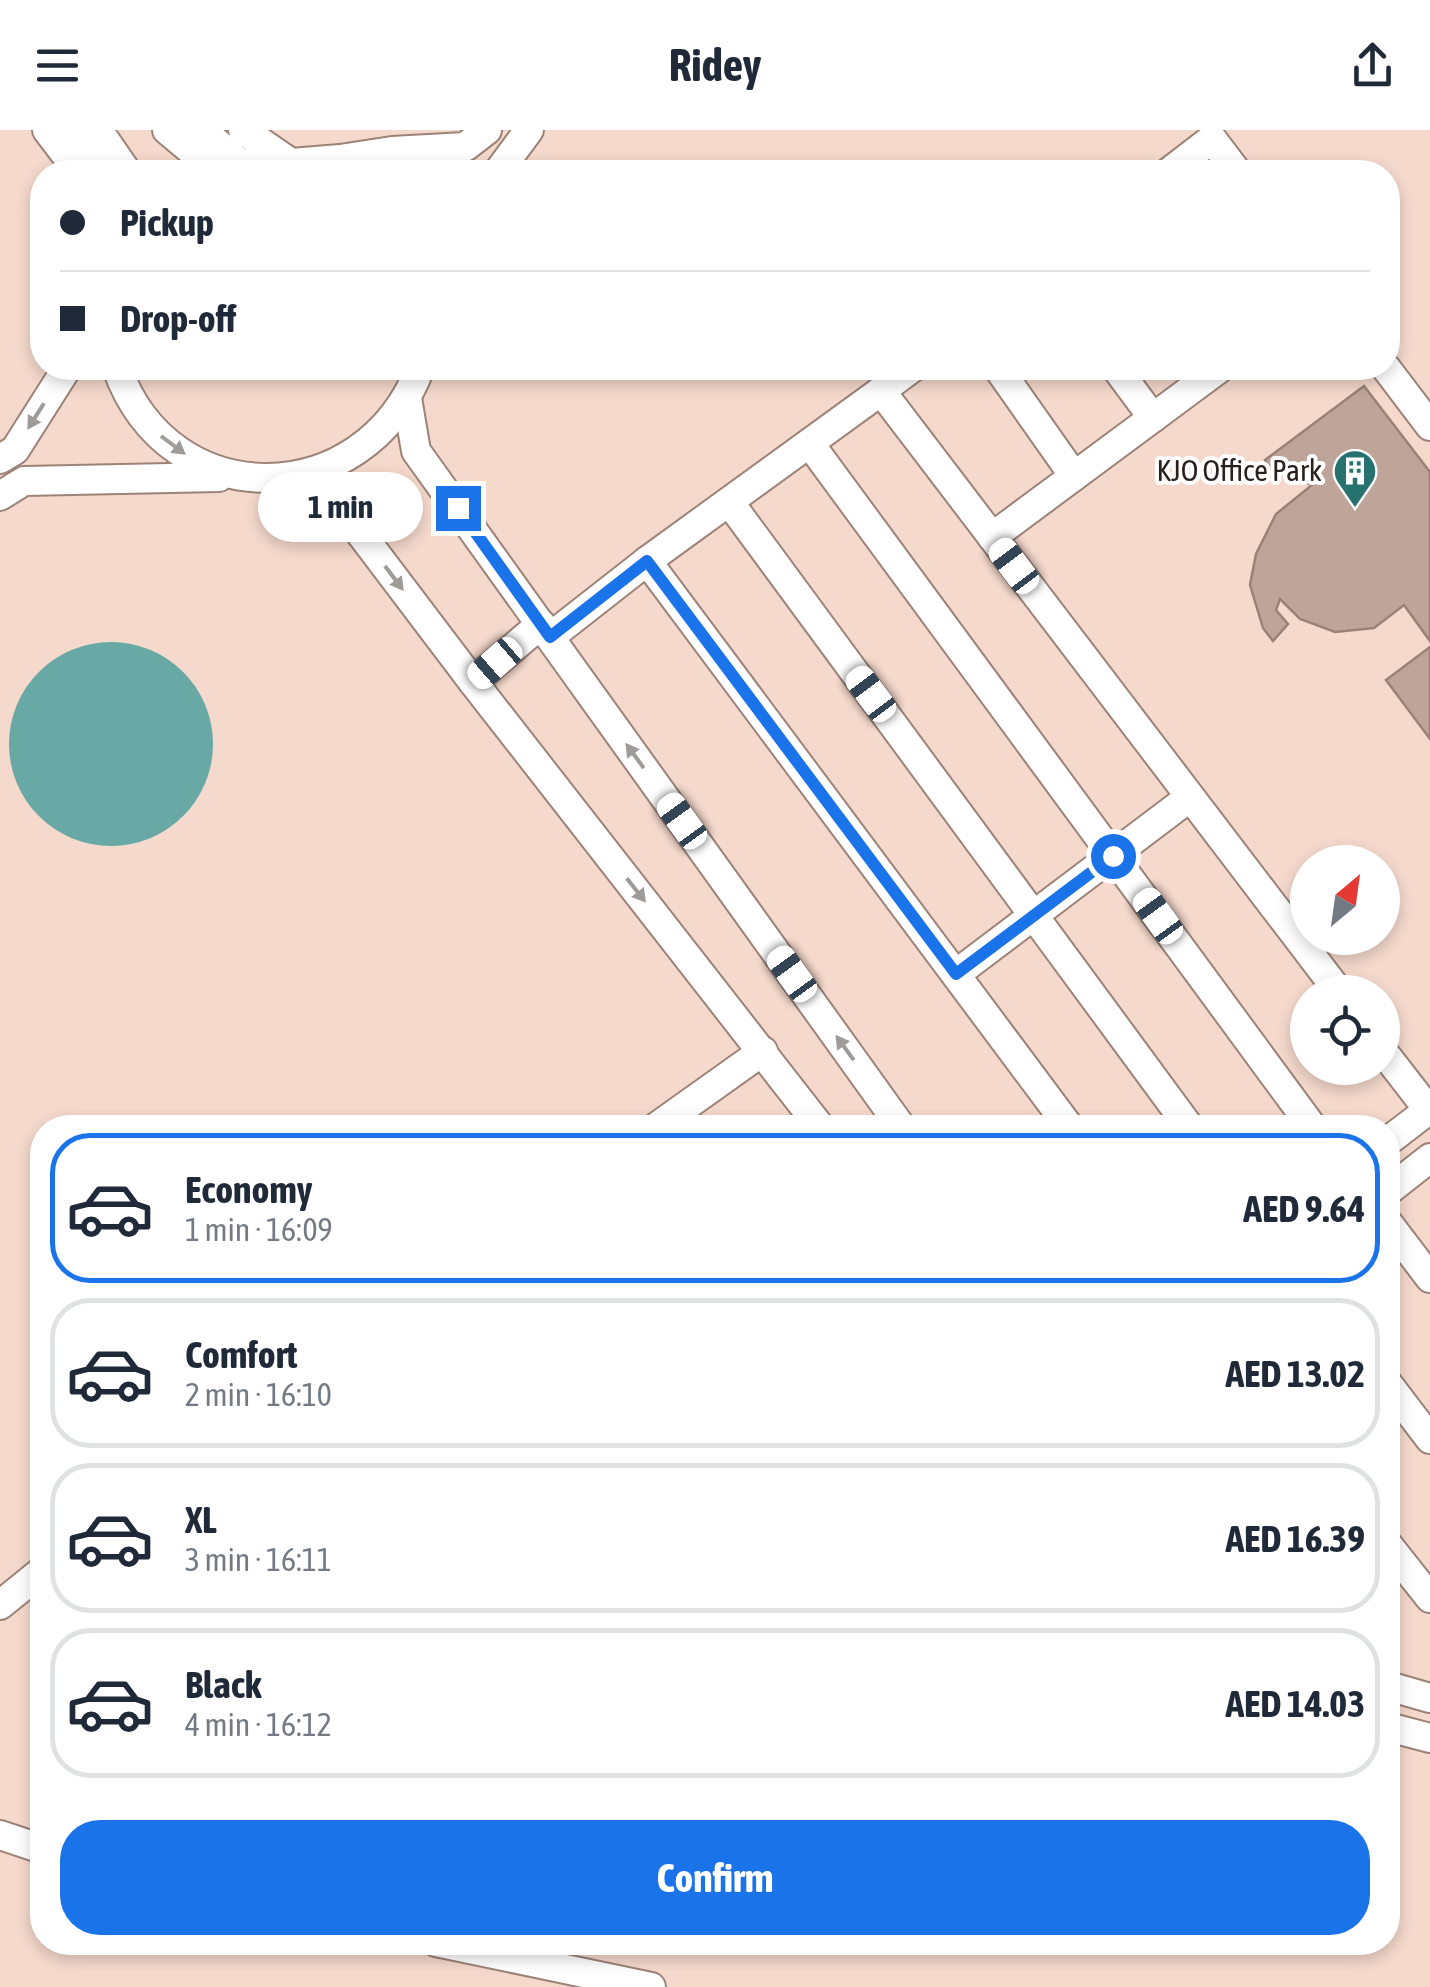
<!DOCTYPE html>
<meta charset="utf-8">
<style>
:root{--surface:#fff;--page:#f2f2f3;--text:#1f2937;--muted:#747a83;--line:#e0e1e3;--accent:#1a73e8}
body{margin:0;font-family:"Asap Condensed",sans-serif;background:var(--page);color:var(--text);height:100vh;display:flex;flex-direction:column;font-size:38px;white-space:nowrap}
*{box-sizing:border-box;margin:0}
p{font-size:32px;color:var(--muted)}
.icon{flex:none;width:55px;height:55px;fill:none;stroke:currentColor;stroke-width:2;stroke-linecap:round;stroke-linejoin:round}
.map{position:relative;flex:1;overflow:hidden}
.drawer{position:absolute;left:30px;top:985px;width:1370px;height:840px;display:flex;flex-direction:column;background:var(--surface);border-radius:40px;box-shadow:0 5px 15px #0003}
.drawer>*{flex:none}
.top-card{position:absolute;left:30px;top:30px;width:1370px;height:220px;border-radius:40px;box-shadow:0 5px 15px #0003;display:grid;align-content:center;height:220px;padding:0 30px;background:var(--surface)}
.needle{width:65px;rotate:29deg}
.buttons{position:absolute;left:1290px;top:715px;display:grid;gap:20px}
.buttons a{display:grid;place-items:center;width:110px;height:110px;border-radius:50%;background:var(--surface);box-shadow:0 5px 15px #0003;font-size:50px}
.end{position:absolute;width:45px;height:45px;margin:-22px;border:12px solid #1a73e8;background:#fff;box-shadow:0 0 0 5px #fff}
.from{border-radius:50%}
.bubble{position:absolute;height:70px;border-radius:35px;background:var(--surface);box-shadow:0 5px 15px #0003;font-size:32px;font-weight:700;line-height:70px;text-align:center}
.car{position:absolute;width:30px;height:60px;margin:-30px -15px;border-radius:12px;box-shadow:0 0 8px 2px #0007;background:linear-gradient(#fff 24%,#345 0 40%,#fff 0 76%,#345 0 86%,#fff 0)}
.top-card b{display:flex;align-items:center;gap:35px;height:95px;font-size:38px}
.top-card b+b{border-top:2px solid var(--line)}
.top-card i{width:25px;height:25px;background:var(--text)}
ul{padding:18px 0 0;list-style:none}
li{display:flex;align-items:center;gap:30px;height:150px;margin:0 20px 15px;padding:0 10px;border:5px solid var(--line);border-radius:40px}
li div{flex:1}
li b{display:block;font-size:38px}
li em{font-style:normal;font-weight:700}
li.on{border-color:var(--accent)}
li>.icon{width:90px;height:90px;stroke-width:1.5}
.action{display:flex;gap:20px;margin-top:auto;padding:20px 30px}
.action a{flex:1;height:115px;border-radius:40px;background:var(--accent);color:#fff;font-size:40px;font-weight:700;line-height:115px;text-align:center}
header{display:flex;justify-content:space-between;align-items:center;height:130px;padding:0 30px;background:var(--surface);font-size:45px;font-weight:700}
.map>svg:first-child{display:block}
.water{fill:#69a9a5}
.building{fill:#bfa599;stroke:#9b8276;stroke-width:2.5}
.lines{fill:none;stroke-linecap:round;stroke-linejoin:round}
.minor-casing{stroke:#9c8378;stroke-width:32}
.minor{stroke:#fff;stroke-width:28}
.oneway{fill:#9f9b99}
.route{stroke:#1a73e8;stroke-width:12}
.labels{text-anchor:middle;stroke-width:8;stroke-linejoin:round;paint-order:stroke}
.poi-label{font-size:30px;fill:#2a201c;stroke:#fff;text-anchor:end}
</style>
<header><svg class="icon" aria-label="menu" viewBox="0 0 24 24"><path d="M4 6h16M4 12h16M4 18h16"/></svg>Ridey<svg class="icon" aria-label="share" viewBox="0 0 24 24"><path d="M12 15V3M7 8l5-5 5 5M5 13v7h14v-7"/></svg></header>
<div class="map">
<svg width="1430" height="1857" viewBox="0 0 1430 1857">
<rect width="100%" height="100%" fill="#f5d9cc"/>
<circle class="water" cx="111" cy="614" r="102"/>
<g class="building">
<path d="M 1364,256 L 1430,342 L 1430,511 L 1404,475 L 1374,498 L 1335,502 L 1300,489 L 1280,469 L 1276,480 L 1288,494 L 1273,511 L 1263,498 L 1250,455 L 1256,424 L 1276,384 L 1312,355 L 1268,339 L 1265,330 Z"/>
<path d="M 1430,517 L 1430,609 L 1386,550 Z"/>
</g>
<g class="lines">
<g class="minor-casing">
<g id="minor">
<path d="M 47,0 L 79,42"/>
<path d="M 72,0 L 102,42"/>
<path d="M 98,0 L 127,42"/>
<path d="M 167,0 L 216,41"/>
<path d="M 202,0 L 240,33"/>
<path d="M 243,0 L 291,33 L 340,29 L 392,21 L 465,17 L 487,0"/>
<path d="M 212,42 L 240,33 L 292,33"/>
<path d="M 498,42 L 529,0"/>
<path d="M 1169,42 L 1212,9 L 1237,42"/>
<path d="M 117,238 C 169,386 365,383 420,238"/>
<path d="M 998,238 L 1074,346"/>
<path d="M 1116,238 L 1153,288"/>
<path d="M 1386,238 L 1430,296"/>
<path d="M 881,261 L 912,238"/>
<path d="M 407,268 L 416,321 L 902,998"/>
<path d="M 810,314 L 1313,998"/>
<path d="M 0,329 L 15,320 L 67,238"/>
<path d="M 314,342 L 473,552 L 821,998"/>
<path d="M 0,366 L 24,351 L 219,347"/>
<path d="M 730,373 L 1190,998"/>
<path d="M 992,407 L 1220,238"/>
<path d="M 647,431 L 1070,998"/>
<path d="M 550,507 L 647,431 L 881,261 L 1339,862"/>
<path d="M 473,552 L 541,494"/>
<path d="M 956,844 L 1190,667"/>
<path d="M 1382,920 L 1430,982"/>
<path d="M 655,998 L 763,921"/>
<path d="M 1388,1011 L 1430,979"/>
<path d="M 1388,1061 L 1430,1028"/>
<path d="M 1388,1093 L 1430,1148"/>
<path d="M 1388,1254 L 1430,1309"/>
<path d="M 1388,1415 L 1430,1468"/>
<path d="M 0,1475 L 42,1441"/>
<path d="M 1388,1556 L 1430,1568"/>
<path d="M 1388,1597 L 1430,1608"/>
<path d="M 0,1705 L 42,1719"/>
<path d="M 436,1812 L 651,1857"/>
</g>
</g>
<use href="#minor" class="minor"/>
</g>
<defs><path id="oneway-solid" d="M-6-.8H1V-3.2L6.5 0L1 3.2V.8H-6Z" transform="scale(2.5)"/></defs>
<g class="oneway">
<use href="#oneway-solid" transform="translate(36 286) rotate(122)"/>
<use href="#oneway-solid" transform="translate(173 315) rotate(37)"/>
<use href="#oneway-solid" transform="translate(394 448) rotate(53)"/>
<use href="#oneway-solid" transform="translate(635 626) rotate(-126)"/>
<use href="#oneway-solid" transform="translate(636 760) rotate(52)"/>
<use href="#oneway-solid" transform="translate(845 918) rotate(-126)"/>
</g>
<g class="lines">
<path class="route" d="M 458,378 L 550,507 L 647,431 L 956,844 L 1113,726"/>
</g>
<defs>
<g id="building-pin" transform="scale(2.25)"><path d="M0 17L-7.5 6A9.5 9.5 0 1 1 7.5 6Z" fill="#27716e" stroke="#fff"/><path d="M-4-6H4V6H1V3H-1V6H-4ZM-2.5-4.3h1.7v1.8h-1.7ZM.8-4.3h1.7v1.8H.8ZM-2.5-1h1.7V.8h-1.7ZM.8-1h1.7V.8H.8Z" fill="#fff"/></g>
</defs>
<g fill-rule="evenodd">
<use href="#building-pin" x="1355" y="341"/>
</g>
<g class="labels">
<g class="poi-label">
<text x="1322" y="351">KJO Office Park</text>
</g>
</g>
</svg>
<div class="buttons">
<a><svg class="needle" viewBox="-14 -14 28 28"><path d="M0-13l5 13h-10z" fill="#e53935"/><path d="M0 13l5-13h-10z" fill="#747a83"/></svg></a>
<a><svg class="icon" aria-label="locate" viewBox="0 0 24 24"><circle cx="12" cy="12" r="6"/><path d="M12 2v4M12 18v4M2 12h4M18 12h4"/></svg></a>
</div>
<i class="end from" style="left:1113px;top:726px"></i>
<i class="end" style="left:458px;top:378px"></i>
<div class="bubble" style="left:258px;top:342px;width:165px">1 min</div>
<i class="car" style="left:1014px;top:436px;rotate:323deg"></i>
<i class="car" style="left:495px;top:533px;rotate:229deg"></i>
<i class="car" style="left:871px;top:564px;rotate:323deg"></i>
<i class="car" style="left:682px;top:691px;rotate:324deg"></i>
<i class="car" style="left:1158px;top:786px;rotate:324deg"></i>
<i class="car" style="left:792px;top:844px;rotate:324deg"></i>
<div class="top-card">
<b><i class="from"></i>Pickup</b>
<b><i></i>Drop-off</b>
</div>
<section class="drawer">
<ul>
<li class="on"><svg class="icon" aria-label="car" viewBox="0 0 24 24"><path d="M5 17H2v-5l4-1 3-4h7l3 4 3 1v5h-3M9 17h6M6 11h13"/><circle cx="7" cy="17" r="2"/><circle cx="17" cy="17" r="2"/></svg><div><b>Economy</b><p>1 min · 16:09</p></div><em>AED 9.64</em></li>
<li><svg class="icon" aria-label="car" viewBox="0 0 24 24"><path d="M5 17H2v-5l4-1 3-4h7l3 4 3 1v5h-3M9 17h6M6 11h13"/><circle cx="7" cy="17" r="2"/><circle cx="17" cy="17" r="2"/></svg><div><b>Comfort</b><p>2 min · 16:10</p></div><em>AED 13.02</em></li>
<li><svg class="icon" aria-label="car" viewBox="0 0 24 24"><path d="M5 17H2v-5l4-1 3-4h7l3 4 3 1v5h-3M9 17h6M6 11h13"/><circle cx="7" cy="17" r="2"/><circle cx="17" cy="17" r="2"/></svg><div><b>XL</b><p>3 min · 16:11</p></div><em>AED 16.39</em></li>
<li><svg class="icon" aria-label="car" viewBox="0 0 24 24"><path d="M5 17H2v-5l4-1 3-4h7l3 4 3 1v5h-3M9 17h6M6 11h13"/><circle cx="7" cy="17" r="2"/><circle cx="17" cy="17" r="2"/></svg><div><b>Black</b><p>4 min · 16:12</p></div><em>AED 14.03</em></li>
</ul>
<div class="action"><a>Confirm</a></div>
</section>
</div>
